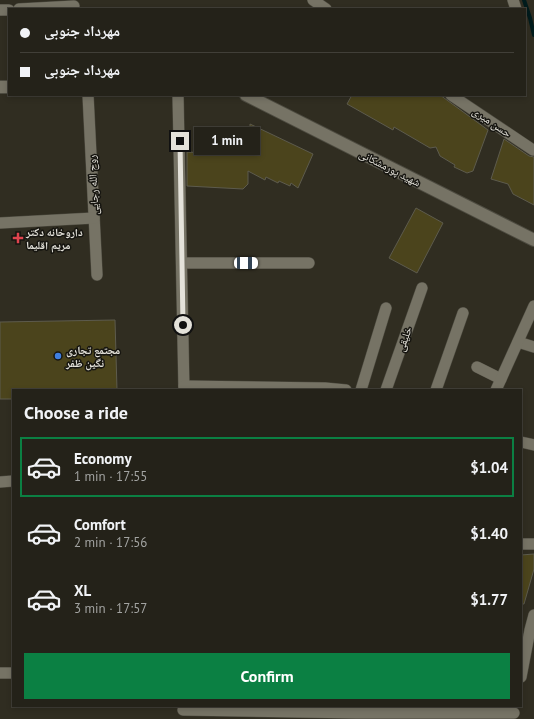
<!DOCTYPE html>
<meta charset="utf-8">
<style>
:root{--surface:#242219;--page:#302f26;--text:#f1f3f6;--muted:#a3a4a2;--line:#413f38;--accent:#0b8043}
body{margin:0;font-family:"PT Sans","Noto Naskh Arabic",sans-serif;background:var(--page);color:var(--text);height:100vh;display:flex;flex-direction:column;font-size:15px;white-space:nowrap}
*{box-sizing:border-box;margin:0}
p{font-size:13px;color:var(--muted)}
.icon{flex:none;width:22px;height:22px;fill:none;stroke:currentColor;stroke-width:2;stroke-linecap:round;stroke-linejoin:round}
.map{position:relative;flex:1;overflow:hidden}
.sheet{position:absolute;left:12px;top:389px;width:510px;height:318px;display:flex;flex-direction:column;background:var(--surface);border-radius:0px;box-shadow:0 2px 6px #0003,0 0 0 1px var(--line)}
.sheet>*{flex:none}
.guide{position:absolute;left:8px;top:8px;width:518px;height:88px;border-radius:0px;box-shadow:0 2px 6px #0003,0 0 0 1px var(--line);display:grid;align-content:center;height:88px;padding:0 12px;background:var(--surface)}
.end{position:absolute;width:18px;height:18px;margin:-9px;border:5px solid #e4e2da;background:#111;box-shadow:0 0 0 2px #111}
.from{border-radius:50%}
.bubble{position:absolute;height:28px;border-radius:0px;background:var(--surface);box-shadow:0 2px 6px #0003,0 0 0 1px var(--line);font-size:13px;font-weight:700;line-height:28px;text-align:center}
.car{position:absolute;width:12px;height:24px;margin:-12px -6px;border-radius:5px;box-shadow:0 0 3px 1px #0007;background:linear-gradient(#fff 24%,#345 0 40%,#fff 0 76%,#345 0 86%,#fff 0)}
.guide b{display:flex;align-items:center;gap:14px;height:38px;font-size:15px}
.guide b+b{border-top:1px solid var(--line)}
.guide i{width:10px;height:10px;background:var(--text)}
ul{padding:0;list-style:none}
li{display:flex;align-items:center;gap:12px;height:60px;margin:0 8px 6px;padding:0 4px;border:2px solid transparent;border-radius:0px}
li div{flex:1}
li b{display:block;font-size:15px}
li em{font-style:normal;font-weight:700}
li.current{border-color:var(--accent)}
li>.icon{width:36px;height:36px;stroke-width:1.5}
h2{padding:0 12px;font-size:18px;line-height:48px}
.button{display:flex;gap:8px;margin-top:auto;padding:8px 12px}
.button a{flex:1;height:46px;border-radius:0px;background:var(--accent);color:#fff;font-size:16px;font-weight:700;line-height:46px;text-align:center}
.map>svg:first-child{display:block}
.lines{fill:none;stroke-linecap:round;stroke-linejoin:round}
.stream{stroke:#001b1c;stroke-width:4}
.building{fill:#4b441c;stroke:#5d5b4d}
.street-casing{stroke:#4d4b40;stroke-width:12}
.secondary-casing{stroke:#4d4b40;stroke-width:14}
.street{stroke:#767365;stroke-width:11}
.secondary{stroke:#767365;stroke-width:12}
.route{stroke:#e4e2da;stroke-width:5}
.health-dot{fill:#e0444e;stroke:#161510;stroke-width:1.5}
.shop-dot{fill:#3f7fe0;stroke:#161510;stroke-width:1.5}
.labels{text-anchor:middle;stroke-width:3;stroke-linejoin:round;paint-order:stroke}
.street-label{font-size:11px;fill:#e4e2da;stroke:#161510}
.poi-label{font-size:11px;font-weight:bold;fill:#e4e2da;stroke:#161510;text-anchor:start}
</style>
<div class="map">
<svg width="534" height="719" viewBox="0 0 534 719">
<rect width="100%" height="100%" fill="#302d21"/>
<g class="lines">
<path class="stream" d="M 524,0 L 530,18 L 534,35"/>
</g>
<g class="building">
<path d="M 352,95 L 440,95 L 488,130 L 473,171 L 467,173 L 454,167 L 455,165 L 440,156 L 436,147 L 430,148 L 394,127 L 393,130 L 347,104 Z"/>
<path d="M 250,124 L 313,154 L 298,188 L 291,183 L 290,186 L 279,181 L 278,183 L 266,177 L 265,180 L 248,171 L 248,184 L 243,189 L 187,186 L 187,152 L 250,155 Z"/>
<path d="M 504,139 L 529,156 L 534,157 L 534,205 L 513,194 L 508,184 L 491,179 Z"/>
<path d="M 416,208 L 443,223 L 417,273 L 389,258 Z"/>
<path d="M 115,320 L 117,390 L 13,390 L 13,399 L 0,399 L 0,322 Z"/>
<path d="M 534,554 L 534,569 L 524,604 L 521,604 L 521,555 Z"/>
</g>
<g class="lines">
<g class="street-casing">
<g id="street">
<path d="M 313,0 L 326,9"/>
<path d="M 513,0 L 516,9"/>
<path d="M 19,9 L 74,6"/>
<path d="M 0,10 L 9,10"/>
<path d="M 88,95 L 97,275"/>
<path d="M 178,95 L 184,390"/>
<path d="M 451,95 L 533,150"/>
<path d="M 0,223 L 94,218"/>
<path d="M 183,263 L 309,263"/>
<path d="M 518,342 L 534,347"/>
<path d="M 477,367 L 501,379"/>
<path d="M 184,386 L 325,388 L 346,390"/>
<path d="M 361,390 L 386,308"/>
<path d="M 386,390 L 422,288"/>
<path d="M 436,390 L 463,313"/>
<path d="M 496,390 L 534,306"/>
<path d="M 521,442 L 534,445"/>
<path d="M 0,482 L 13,481"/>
<path d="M 521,544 L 534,544"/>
<path d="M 0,673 L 13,673"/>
<path d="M 521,677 L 530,630 L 534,615"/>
<path d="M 183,710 L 356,713 L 514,713"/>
</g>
</g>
<g class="secondary-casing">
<g id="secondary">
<path d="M 0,87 L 9,87"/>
<path d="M 246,95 L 534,240"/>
</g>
</g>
<use href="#street" class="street"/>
<use href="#secondary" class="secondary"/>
</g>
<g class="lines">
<path class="route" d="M 180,141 L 183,325"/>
</g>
<path class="health-dot" d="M16 232h4v4h4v4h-4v4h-4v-4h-4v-4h4z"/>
<circle class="shop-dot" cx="58" cy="356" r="4"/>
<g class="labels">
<g class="street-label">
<text transform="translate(492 122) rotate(34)" y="4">حسن میری</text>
<text transform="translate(390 168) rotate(27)" y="4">شهید پورمشکانی</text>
<text transform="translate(93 185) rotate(-93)" y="4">روح الله رجایی</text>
<text transform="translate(404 339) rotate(-71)" y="4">خلیقی</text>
</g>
<g class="poi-label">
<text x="26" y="236">داروخانه دکتر<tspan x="26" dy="13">مریم اقلیما</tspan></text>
<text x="66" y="354">مجتمع تجاری<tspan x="66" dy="13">نگین ظفر</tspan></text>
</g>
</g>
</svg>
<i class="end from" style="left:183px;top:325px"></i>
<i class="end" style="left:180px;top:141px"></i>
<div class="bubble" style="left:194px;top:127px;width:66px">1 min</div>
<i class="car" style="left:246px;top:263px;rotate:90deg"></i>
<div class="guide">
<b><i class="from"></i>مهرداد جنوبی</b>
<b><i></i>مهرداد جنوبی</b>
</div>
<section class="sheet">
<h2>Choose a ride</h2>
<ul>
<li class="current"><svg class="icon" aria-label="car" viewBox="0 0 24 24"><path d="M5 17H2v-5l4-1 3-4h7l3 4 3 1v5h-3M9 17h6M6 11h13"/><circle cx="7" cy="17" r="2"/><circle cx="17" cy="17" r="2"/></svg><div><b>Economy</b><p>1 min · 17:55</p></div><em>$1.04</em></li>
<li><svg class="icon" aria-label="car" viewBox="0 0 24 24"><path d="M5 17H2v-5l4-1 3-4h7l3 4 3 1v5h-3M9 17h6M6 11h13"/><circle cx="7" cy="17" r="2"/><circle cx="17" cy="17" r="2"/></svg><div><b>Comfort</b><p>2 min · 17:56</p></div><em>$1.40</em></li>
<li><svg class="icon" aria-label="car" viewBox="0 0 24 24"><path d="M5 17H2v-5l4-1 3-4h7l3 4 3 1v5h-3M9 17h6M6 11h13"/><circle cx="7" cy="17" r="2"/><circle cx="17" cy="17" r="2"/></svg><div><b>XL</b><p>3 min · 17:57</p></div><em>$1.77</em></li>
</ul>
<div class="button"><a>Confirm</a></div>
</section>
</div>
